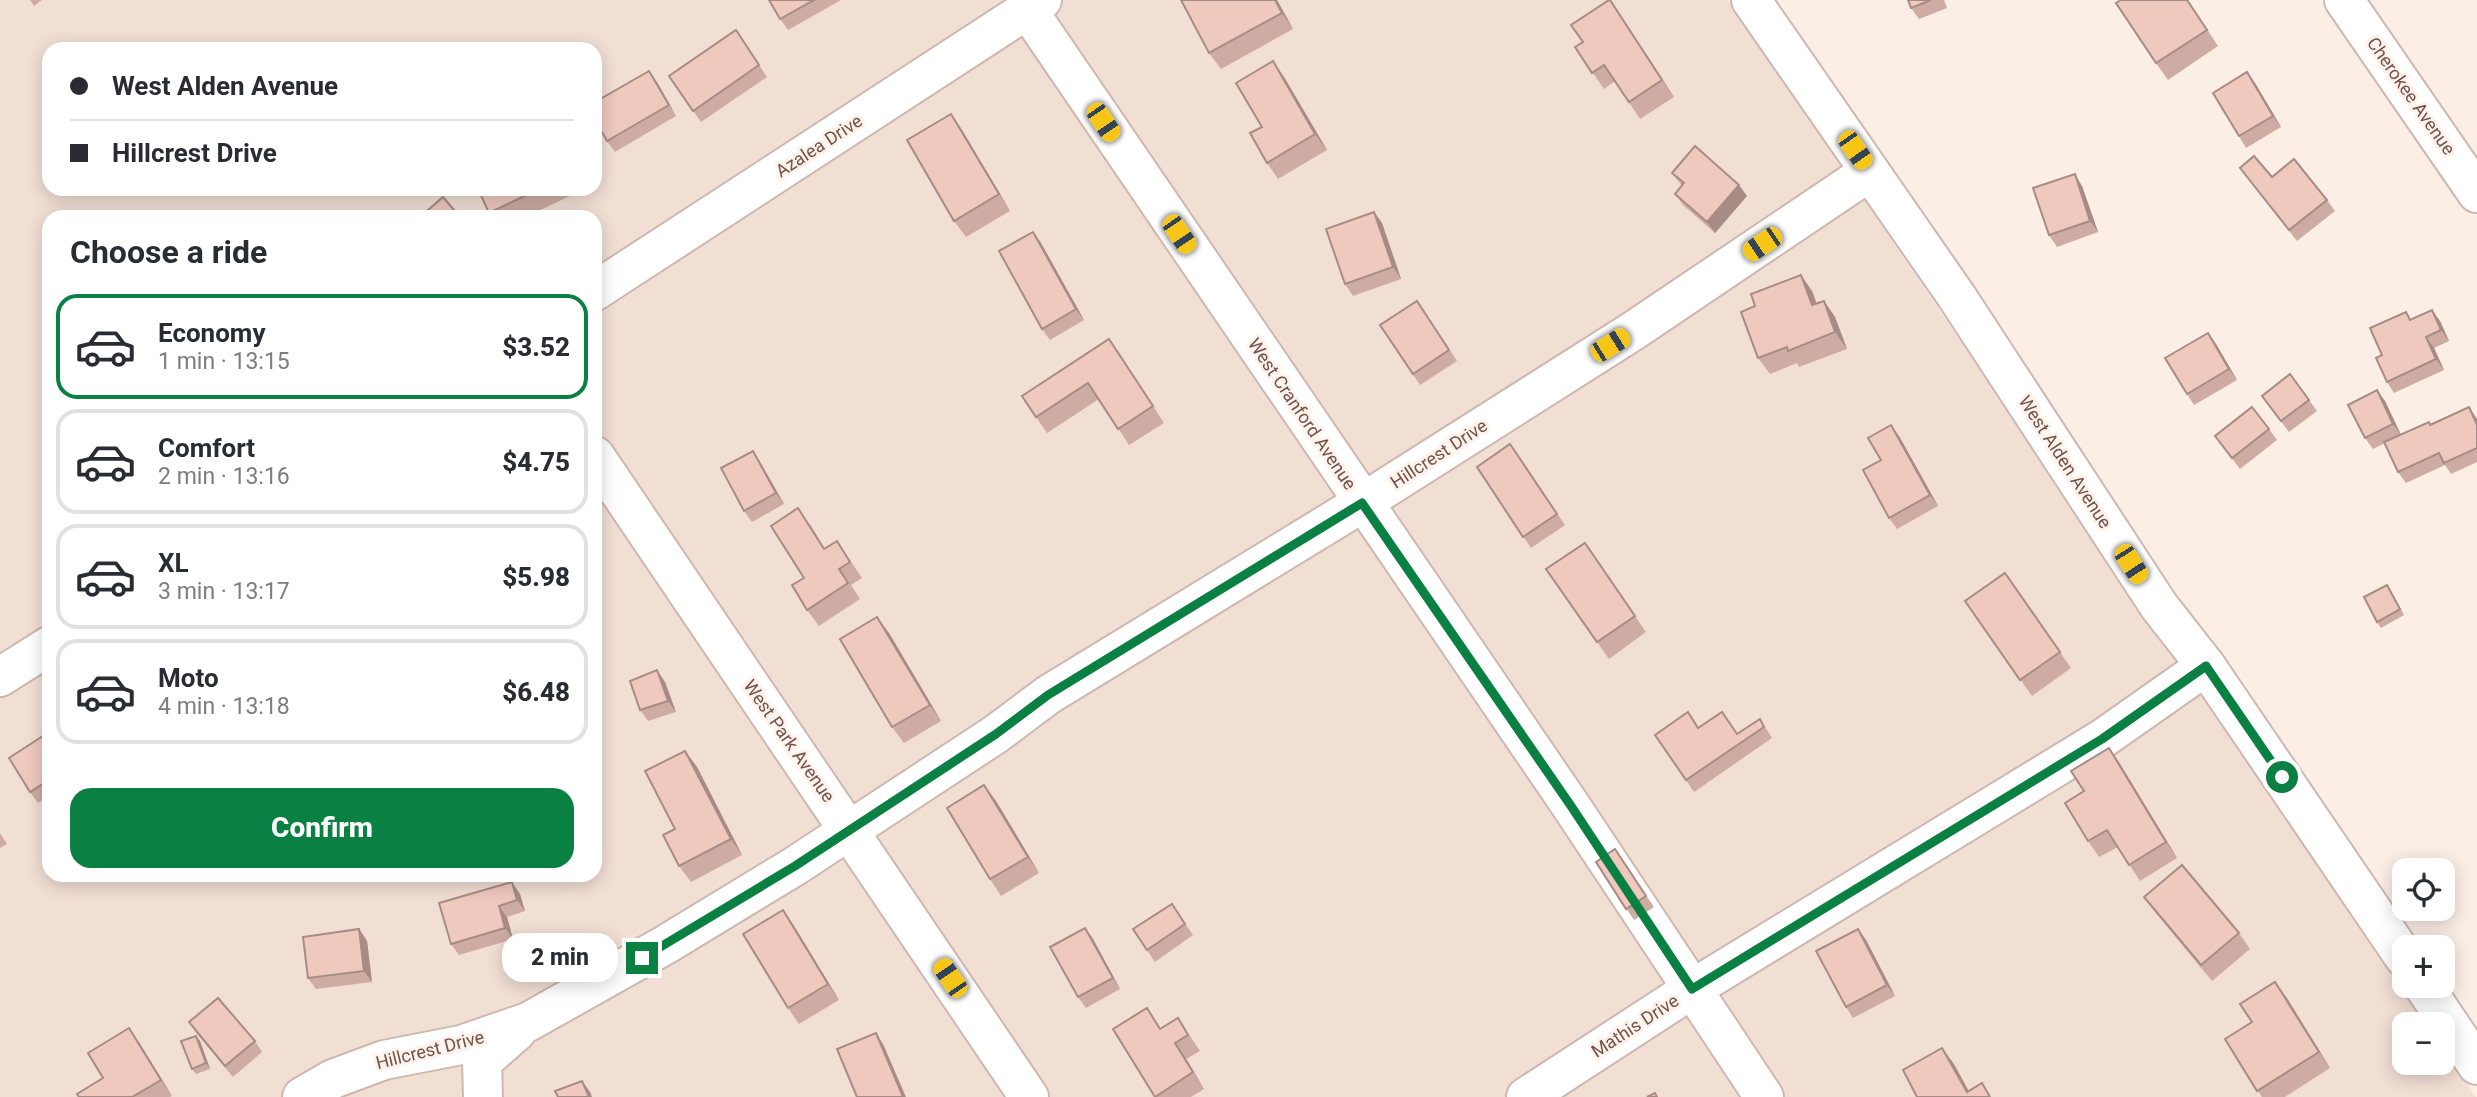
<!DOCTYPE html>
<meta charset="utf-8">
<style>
:root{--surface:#fff;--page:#f2f2f3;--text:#2b2b33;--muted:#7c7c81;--line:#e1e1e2;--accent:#0b8043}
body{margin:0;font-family:Roboto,sans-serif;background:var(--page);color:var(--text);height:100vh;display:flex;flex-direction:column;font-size:26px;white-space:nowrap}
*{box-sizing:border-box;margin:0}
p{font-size:23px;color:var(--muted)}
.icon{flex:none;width:38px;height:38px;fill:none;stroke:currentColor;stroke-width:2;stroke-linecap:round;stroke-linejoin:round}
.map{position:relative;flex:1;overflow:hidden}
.drawer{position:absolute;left:42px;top:210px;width:560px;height:672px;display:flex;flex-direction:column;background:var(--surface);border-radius:21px;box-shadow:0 4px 18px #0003}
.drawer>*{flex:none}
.top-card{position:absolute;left:42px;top:42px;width:560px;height:154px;border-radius:21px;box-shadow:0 4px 18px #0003;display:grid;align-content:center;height:154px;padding:0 28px;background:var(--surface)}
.controls{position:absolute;left:2392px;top:858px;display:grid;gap:14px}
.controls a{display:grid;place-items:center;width:63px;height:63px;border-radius:14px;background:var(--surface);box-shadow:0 4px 18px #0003;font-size:35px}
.end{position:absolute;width:32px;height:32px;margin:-16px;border:9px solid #0b8043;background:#fff;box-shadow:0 0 0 4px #fff}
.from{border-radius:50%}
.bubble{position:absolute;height:49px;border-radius:21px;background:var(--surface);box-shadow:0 4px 18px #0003;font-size:23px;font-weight:800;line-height:49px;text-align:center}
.car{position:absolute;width:21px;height:42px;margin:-21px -10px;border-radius:9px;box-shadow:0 0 5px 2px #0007;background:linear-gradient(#f5c518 24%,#345 0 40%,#f5c518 0 76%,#345 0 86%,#f5c518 0)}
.top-card b{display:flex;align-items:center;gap:24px;height:66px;font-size:26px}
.top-card b+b{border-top:2px solid var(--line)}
.top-card i{width:18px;height:18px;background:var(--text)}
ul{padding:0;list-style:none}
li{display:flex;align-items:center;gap:21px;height:105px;margin:0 14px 10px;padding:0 14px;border:4px solid var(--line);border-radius:21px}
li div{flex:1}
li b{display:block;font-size:26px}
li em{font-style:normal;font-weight:800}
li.on{border-color:var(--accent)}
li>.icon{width:63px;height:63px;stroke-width:1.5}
h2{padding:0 28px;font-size:32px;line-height:84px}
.action{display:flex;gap:14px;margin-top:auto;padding:14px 28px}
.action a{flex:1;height:80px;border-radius:21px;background:var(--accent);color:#fff;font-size:28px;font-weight:800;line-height:80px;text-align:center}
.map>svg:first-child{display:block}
.residential{fill:#f2dfd4;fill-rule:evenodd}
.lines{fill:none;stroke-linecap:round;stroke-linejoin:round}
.minor-casing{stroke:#ceb7af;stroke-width:42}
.minor{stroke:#fff;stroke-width:38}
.wall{fill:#ceaca3}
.shaded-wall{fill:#a78c85}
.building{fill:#efc8be;stroke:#a78c85;stroke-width:2}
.route{stroke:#0b8043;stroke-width:9}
.labels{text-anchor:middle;stroke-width:6;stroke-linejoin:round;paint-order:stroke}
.street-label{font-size:18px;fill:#73524c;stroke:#fef3eb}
</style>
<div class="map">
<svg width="2477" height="1097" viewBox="0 0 2477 1097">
<rect width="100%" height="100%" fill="#fbeee5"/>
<path class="residential" d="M 0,0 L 1728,0 L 2426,1024 L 2404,1024 L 2404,1062 L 2443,1062 L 2443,1048 L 2476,1097 L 0,1097 ZM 49,49 L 595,49 L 595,189 L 49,189 ZM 49,217 L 595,217 L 595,875 L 49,875 Z"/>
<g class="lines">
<g class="minor-casing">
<g id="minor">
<path d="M 1751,0 L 1957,297 L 2159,606 L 2206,666 L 2404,957"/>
<path d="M 2344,0 L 2477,193"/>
<path d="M 1027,9 L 1571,806 L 1764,1097"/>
<path d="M 595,291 L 1042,0"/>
<path d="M 595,456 L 1029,1097"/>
<path d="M 0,677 L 49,646"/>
<path d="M 2423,985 L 2477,1065"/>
<path d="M 302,1097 L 333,1079 L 384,1060 L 461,1045 L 528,1022 L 665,945 L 795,866 L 996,734 L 1048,695 L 1362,503 L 1633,331 L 1869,172"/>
<path d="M 483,1097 L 482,1062 L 517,1031"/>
<path d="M 1526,1097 L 1692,989 L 2102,739 L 2206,666"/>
</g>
</g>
<use href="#minor" class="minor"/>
</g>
<g class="wall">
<path d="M 30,0 L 42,0 L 34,6 Z"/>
<path d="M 769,0 L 841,0 L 788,30 L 780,19 Z"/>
<path d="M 1181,0 L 1277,0 L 1293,29 L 1221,69 L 1209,53 Z"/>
<path d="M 1908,0 L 1944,0 L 1947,8 L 1919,19 L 1911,8 Z"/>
<path d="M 2188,0 L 2218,46 L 2168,80 L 2156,63 Z"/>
<path d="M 1621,16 L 1674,97 L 1640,119 L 1615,81 L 1604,89 L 1575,47 Z"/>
<path d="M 736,30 L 767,77 L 701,122 L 669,76 Z"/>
<path d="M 649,71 L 676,116 L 615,152 L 607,141 Z"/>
<path d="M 1284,77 L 1327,150 L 1278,179 L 1267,163 L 1262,127 Z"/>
<path d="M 2255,83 L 2281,127 L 2246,148 L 2239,136 Z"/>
<path d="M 962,130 L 1010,211 L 966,237 L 954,221 Z"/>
<path d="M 2240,168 L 2327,200 L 2335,211 L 2297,241 Z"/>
<path d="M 1672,173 L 1747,196 L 1715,233 L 1683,205 L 1675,194 L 1682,186 Z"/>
<path d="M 2082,186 L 2098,232 L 2057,247 L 2049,235 Z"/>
<path d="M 478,189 L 574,189 L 576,193 L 526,217 L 492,217 Z"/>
<path d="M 1374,212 L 1382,223 L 1401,279 L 1353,296 L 1345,284 Z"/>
<path d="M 1033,232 L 1041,243 L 1084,320 L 1050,340 L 1042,329 Z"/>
<path d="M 1812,291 L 1817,304 L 1824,301 L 1835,317 L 1847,349 L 1799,367 L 1797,363 L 1770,374 L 1758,358 Z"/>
<path d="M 1417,301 L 1457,361 L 1420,385 L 1380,325 Z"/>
<path d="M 2406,312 L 2411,320 L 2440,321 L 2449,341 L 2434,348 L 2444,370 L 2394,393 L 2387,382 L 2382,355 Z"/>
<path d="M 2208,333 L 2216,344 L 2237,380 L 2194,405 L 2187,394 Z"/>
<path d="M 1109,339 L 1164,423 L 1129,445 L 1099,399 L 1047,433 L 1036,417 Z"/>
<path d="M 2290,374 L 2317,411 L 2289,432 L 2262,396 Z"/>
<path d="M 2385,401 L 2401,435 L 2431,425 L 2477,419 L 2477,462 L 2451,474 L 2445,465 L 2406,483 L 2398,472 L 2385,443 L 2373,449 L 2365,438 Z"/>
<path d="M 2269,429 L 2277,440 L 2240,469 L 2215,436 Z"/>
<path d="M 1899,436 L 1938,506 L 1897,529 L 1889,518 L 1881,460 Z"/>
<path d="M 1510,444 L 1565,525 L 1531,548 L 1477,467 Z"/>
<path d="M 753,451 L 760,462 L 784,504 L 752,522 L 744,511 Z"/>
<path d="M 810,524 L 825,549 L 837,541 L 862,578 L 851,585 L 860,599 L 819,626 L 807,610 L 804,578 Z"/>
<path d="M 1585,543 L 1646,632 L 1609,659 L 1546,569 Z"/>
<path d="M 2005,573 L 2071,668 L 2032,696 L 1965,601 Z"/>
<path d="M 2391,591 L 2404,615 L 2381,628 L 2377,622 Z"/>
<path d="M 889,633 L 941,721 L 904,743 L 892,727 Z"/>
<path d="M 665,682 L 676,712 L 648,721 L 640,710 Z"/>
<path d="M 1760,719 L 1772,738 L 1694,792 L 1655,735 L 1698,728 L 1737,734 Z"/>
<path d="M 49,732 L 49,796 L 38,803 L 30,792 Z"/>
<path d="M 685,751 L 697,767 L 742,855 L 691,882 L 679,866 L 675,829 Z"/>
<path d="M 2120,764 L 2177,858 L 2140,881 L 2118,847 L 2099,857 L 2088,841 L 2084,791 Z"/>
<path d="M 996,801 L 1039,873 L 1001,896 L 990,879 Z"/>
<path d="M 0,833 L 7,844 L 0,848 Z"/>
<path d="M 1615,849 L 1654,907 L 1634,920 L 1596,862 Z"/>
<path d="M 520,894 L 525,911 L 507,917 L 513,939 L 459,955 L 451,944 L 439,903 Z"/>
<path d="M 2144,897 L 2239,933 L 2250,949 L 2212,981 L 2156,913 Z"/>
<path d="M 1172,904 L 1193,935 L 1155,962 L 1133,929 Z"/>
<path d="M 783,910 L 794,926 L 839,1000 L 799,1024 L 788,1008 Z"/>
<path d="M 1085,928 L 1093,939 L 1120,989 L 1086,1008 L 1078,997 Z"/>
<path d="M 359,929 L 367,941 L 372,982 L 316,989 L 308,978 Z"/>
<path d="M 1858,929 L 1866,940 L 1895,996 L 1853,1018 L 1846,1007 Z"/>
<path d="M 2275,982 L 2330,1068 L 2285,1097 L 2262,1097 L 2225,1039 L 2252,1022 Z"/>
<path d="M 1178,1018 L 1200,1051 L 1186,1059 L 1204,1089 L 1191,1097 L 1155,1097 L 1161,1028 Z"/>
<path d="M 189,1022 L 255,1041 L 262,1052 L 233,1077 L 197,1034 Z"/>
<path d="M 129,1028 L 140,1044 L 172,1096 L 170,1097 L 79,1097 L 103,1078 Z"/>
<path d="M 196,1036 L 200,1041 L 210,1069 L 196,1074 L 192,1069 Z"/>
</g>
<g class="shaded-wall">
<path d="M 1275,0 L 1277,0 L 1293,29 L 1282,13 Z"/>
<path d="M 1610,0 L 1621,16 L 1674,97 L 1662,80 Z"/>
<path d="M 1273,61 L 1284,77 L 1327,150 L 1315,134 Z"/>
<path d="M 649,71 L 657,82 L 676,116 L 669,105 Z"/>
<path d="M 2247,72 L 2255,83 L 2281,127 L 2273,116 Z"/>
<path d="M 951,114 L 962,130 L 1010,211 L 999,194 Z"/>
<path d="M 2075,174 L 2082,186 L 2098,232 L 2090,221 Z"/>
<path d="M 1739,185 L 1747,196 L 1715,233 L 1707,222 Z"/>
<path d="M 1374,212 L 1382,223 L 1401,279 L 1393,267 Z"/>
<path d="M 1033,232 L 1041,243 L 1084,320 L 1076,309 Z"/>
<path d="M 1801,275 L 1812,291 L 1823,322 L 1812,305 Z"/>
<path d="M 1824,301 L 1835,317 L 1847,349 L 1835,332 Z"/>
<path d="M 2432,310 L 2440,321 L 2449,341 L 2441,330 Z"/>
<path d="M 2208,333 L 2216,344 L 2237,380 L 2229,369 Z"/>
<path d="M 2426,337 L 2434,348 L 2444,370 L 2436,359 Z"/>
<path d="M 1109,339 L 1121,356 L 1164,423 L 1153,406 Z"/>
<path d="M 2377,390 L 2385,401 L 2401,435 L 2393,424 Z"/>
<path d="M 2469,407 L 2477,419 L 2477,425 Z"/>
<path d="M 1891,425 L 1899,436 L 1938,506 L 1930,495 Z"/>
<path d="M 753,451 L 760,462 L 784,504 L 776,493 Z"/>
<path d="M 877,617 L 889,633 L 941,721 L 930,705 Z"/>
<path d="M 657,670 L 665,682 L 676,712 L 668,701 Z"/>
<path d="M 2109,748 L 2120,764 L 2177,858 L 2166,842 Z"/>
<path d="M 685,751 L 697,767 L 742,855 L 731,839 Z"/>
<path d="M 984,785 L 996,801 L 1039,873 L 1028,857 Z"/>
<path d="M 512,882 L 520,894 L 525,911 L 517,900 Z"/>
<path d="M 499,906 L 507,917 L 513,939 L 505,928 Z"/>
<path d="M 783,910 L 794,926 L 839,1000 L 828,984 Z"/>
<path d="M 1085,928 L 1093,939 L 1120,989 L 1113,978 Z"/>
<path d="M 359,929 L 367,941 L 372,982 L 364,971 Z"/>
<path d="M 1858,929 L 1866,940 L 1895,996 L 1887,985 Z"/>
<path d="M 2275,982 L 2287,998 L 2330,1068 L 2319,1052 Z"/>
<path d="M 129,1028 L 140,1044 L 172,1096 L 161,1080 Z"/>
<path d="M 876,1033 L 883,1044 L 906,1097 L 903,1097 Z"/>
<path d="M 196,1036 L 200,1041 L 210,1069 L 206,1063 Z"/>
<path d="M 1175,1043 L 1186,1059 L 1204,1089 L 1193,1072 Z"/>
<path d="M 1942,1048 L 1954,1064 L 1972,1097 L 1967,1092 Z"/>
<path d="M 582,1081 L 590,1092 L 592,1097 L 589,1097 Z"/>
</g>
<g class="building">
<path d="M 769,0 L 814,0 L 780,19 Z"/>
<path d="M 1181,0 L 1275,0 L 1282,13 L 1209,53 Z"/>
<path d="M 1609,0 L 1610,0 L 1662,80 L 1629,102 L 1604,65 L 1592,73 L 1575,47 L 1583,42 L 1571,25 Z"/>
<path d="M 1908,0 L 1931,0 L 1911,8 Z"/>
<path d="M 2121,0 L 2187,0 L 2207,30 L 2156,63 L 2116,3 Z"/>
<path d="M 736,30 L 759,65 L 693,111 L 669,76 Z"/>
<path d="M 1273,61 L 1315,134 L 1267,163 L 1250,133 L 1262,127 L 1236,83 Z"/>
<path d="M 649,71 L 669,105 L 607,141 L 595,120 L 595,102 Z"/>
<path d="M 2247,72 L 2273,116 L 2239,136 L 2213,93 Z"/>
<path d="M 951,114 L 999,194 L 954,221 L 907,140 Z"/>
<path d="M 1695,146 L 1739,185 L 1707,222 L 1675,194 L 1684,183 L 1672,173 Z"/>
<path d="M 2254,156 L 2272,177 L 2294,159 L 2327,200 L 2289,230 L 2240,168 Z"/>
<path d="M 2075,174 L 2090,221 L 2049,235 L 2033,188 Z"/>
<path d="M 478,189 L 539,189 L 489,213 Z"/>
<path d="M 443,197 L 460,217 L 420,217 Z"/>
<path d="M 1374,212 L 1393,267 L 1345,284 L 1326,229 Z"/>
<path d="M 1033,232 L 1076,309 L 1042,329 L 999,251 Z"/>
<path d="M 1801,275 L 1812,305 L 1824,301 L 1835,332 L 1788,351 L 1787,347 L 1758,358 L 1741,312 L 1755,306 L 1751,294 Z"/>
<path d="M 1417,301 L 1449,350 L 1413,374 L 1380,325 Z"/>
<path d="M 2432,310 L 2441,330 L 2426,337 L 2436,359 L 2387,382 L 2376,358 L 2382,355 L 2370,328 L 2406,312 L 2410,320 Z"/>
<path d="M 2208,333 L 2229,369 L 2187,394 L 2165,358 Z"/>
<path d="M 1109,339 L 1153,406 L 1118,429 L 1088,383 L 1036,417 L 1022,396 Z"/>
<path d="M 2290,374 L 2309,400 L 2281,421 L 2262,396 Z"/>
<path d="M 2377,390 L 2393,424 L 2365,438 L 2348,405 Z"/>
<path d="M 2252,407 L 2269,429 L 2232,458 L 2215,436 Z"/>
<path d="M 2469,407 L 2477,425 L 2477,448 L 2444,463 L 2439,453 L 2398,472 L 2384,442 L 2429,422 L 2430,425 Z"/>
<path d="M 1891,425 L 1930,495 L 1889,518 L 1863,470 L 1881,460 L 1868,438 Z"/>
<path d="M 1510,444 L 1557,514 L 1523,537 L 1477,467 Z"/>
<path d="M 753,451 L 776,493 L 744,511 L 721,468 Z"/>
<path d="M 798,508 L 824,549 L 837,541 L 850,562 L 839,569 L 848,583 L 807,610 L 792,585 L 804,578 L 771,526 Z"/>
<path d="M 1585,543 L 1635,616 L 1597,642 L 1546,569 Z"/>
<path d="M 2005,573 L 2060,652 L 2020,680 L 1965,601 Z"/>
<path d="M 2387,585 L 2400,609 L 2377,622 L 2364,597 Z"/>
<path d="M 877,617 L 930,705 L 892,727 L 840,639 Z"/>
<path d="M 657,670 L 668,701 L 640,710 L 630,681 Z"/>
<path d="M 1688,712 L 1698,728 L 1722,712 L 1737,734 L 1760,719 L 1764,727 L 1686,780 L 1655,735 Z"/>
<path d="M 49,732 L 49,780 L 30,792 L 9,758 Z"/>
<path d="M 2109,748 L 2166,842 L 2129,865 L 2107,830 L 2088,841 L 2065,803 L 2084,791 L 2071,771 Z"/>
<path d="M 685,751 L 731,839 L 679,866 L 663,835 L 675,829 L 645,771 Z"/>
<path d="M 984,785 L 1028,857 L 990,879 L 947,808 Z"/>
<path d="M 1615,849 L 1646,896 L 1626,909 L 1596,862 Z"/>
<path d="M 2182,865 L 2239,933 L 2201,965 L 2144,897 Z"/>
<path d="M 512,882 L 517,900 L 499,906 L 505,928 L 451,944 L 439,903 Z"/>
<path d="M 1172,904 L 1185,924 L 1147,950 L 1133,929 Z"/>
<path d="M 783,910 L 828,984 L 788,1008 L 743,934 Z"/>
<path d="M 1085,928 L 1113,978 L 1078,997 L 1050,947 Z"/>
<path d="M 359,929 L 364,971 L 308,978 L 303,937 Z"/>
<path d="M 1858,929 L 1887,985 L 1846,1007 L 1816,951 Z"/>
<path d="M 2275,982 L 2319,1052 L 2257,1091 L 2225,1039 L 2252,1022 L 2240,1004 Z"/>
<path d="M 218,998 L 255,1041 L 225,1066 L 189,1022 Z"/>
<path d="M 1147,1008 L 1160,1029 L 1178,1018 L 1188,1035 L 1175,1043 L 1193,1072 L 1155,1097 L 1113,1029 Z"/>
<path d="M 129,1028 L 161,1080 L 132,1097 L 79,1097 L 77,1094 L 103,1078 L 88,1053 Z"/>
<path d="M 876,1033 L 903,1097 L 857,1097 L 837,1049 Z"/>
<path d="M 196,1036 L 206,1063 L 192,1069 L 181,1041 Z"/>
<path d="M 1942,1048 L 1967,1092 L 1982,1083 L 1990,1097 L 1917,1097 L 1903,1070 Z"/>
<path d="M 582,1081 L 589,1097 L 558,1097 L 555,1091 Z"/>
<path d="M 1655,1093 L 1657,1097 L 1647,1097 Z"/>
</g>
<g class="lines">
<path class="route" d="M 642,958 L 795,866 L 996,734 L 1048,695 L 1362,503 L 1571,806 L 1692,989 L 2102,739 L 2206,666 L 2282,777"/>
</g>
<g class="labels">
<g class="street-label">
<text transform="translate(2411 96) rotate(55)" y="6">Cherokee Avenue</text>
<text transform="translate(819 146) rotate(-33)" y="6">Azalea Drive</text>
<text transform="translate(1302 414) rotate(56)" y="6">West Cranford Avenue</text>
<text transform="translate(1439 454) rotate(-33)" y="6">Hillcrest Drive</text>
<text transform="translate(2065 462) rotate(57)" y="6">West Alden Avenue</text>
<text transform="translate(789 741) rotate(55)" y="6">West Park Avenue</text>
<text transform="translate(1635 1026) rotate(-33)" y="6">Mathis Drive</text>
<text transform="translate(430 1050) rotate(-14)" y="6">Hillcrest Drive</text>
</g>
</g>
</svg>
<div class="controls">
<a><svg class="icon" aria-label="locate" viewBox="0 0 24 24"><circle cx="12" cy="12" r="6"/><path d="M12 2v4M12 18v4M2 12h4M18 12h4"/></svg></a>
<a>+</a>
<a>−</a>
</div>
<i class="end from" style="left:2282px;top:777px"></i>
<i class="end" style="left:642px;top:958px"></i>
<div class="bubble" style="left:502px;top:933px;width:116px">2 min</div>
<i class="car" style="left:1103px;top:122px;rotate:146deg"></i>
<i class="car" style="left:1855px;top:150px;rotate:145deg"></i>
<i class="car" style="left:1179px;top:234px;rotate:146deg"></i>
<i class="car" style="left:1762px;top:244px;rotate:236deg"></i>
<i class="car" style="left:1610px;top:345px;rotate:58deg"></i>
<i class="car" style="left:2131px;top:564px;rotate:147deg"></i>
<i class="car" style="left:950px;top:978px;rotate:326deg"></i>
<div class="top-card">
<b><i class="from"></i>West Alden Avenue</b>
<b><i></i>Hillcrest Drive</b>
</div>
<section class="drawer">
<h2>Choose a ride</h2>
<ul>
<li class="on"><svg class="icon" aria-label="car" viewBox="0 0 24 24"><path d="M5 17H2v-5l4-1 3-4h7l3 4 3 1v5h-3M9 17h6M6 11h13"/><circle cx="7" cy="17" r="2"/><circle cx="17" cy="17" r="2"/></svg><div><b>Economy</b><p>1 min · 13:15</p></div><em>$3.52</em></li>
<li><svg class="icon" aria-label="car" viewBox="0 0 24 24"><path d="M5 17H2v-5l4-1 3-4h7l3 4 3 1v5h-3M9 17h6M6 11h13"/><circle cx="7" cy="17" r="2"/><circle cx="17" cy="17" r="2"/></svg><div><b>Comfort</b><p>2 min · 13:16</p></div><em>$4.75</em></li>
<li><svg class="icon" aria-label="car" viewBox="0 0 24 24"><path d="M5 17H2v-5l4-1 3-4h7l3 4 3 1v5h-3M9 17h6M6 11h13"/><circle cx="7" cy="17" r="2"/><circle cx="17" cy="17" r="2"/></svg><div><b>XL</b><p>3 min · 13:17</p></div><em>$5.98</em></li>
<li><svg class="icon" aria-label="car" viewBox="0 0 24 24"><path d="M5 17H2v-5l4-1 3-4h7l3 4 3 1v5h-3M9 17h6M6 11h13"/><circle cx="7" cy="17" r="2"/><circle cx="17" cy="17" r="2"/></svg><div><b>Moto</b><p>4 min · 13:18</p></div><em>$6.48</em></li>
</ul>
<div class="action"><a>Confirm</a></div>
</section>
</div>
